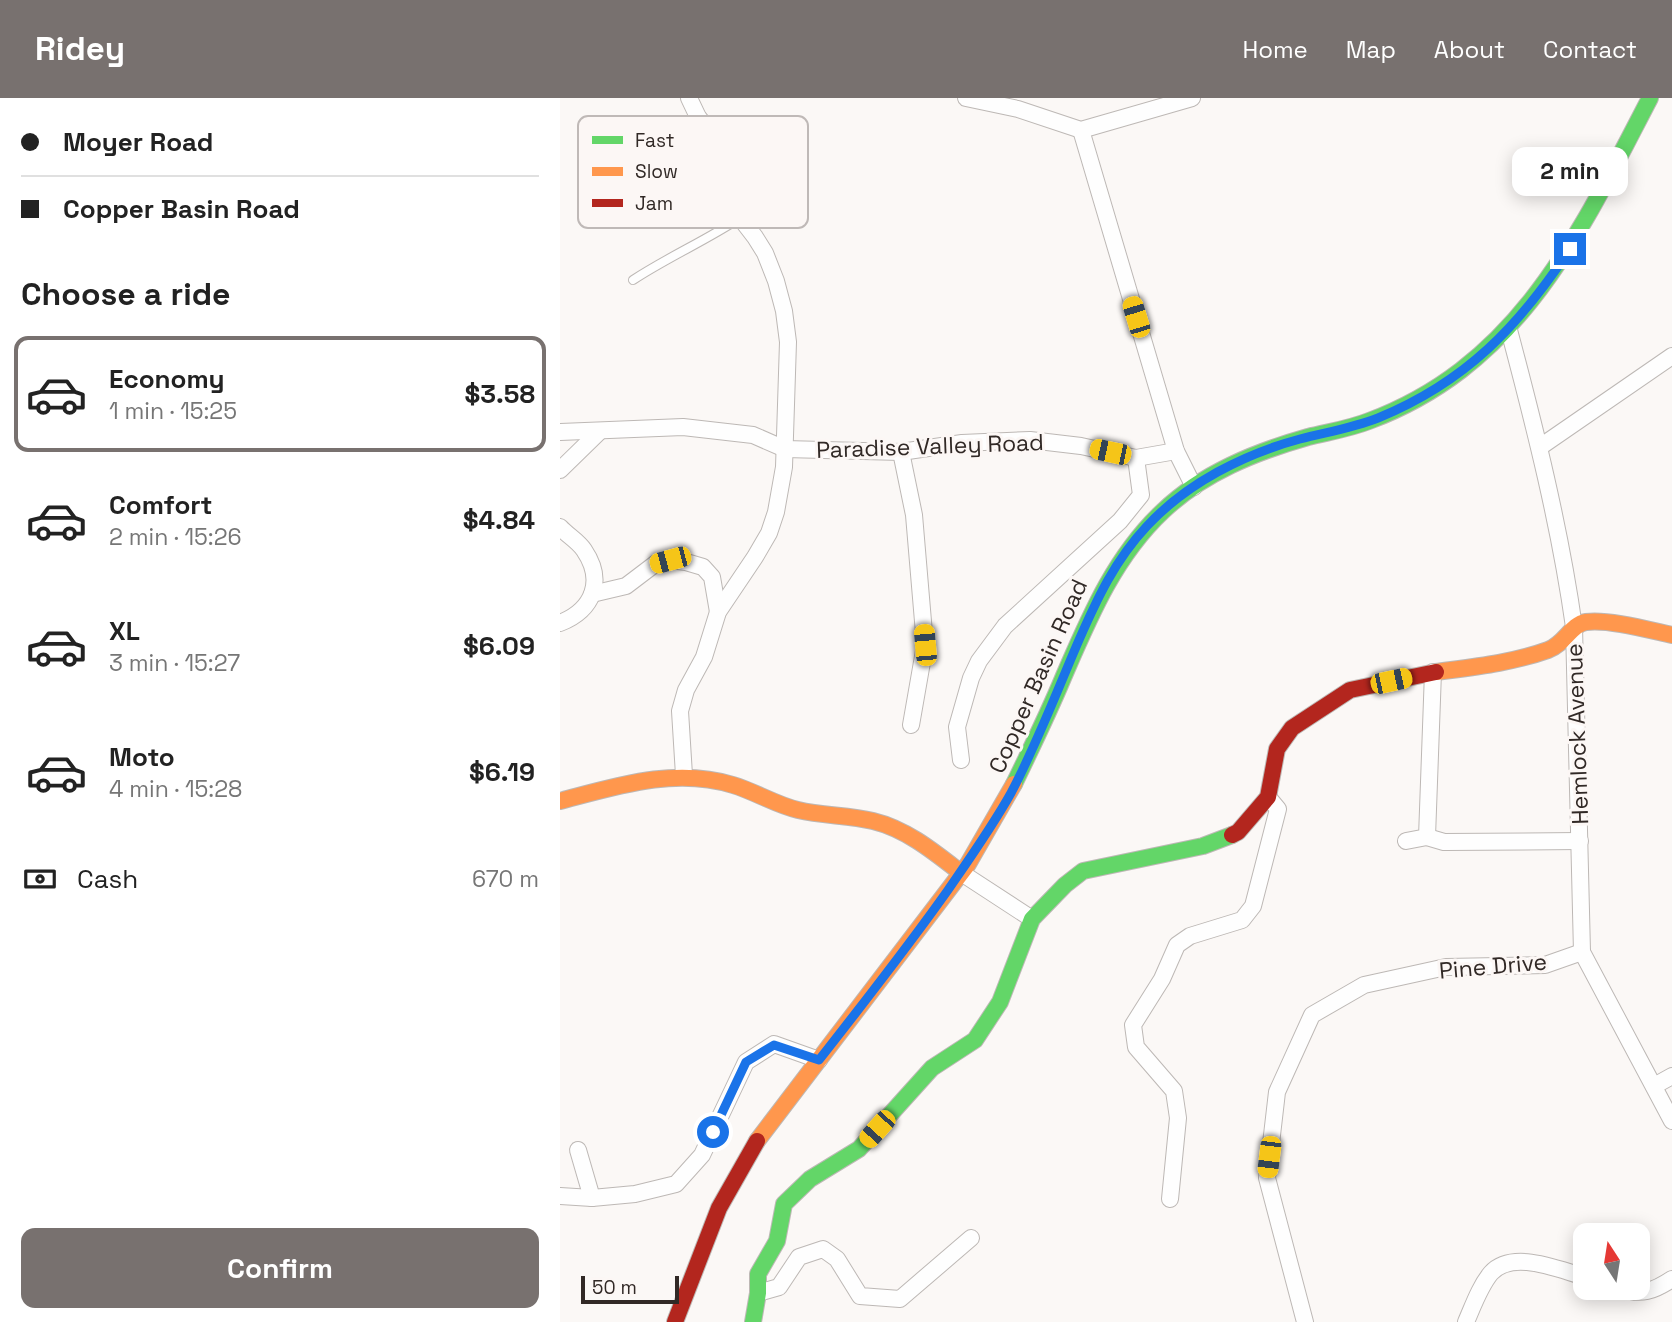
<!DOCTYPE html>
<meta charset="utf-8">
<style>
:root{--surface:#fff;--page:#f2f2f2;--text:#222;--muted:#767676;--line:#e0e0e0;--accent:#78716f}
body{margin:0;font-family:"Space Grotesk",sans-serif;background:var(--page);color:var(--text);height:100vh;display:flex;flex-direction:column;font-size:26px;white-space:nowrap}
*{box-sizing:border-box;margin:0}
p{font-size:23px;color:var(--muted)}
.icon{flex:none;width:38px;height:38px;fill:none;stroke:currentColor;stroke-width:2;stroke-linecap:round;stroke-linejoin:round}
.map{position:relative;flex:1;overflow:hidden}
.details{display:flex;flex-direction:column;background:var(--surface);width:560px}
.details>*{flex:none}
.guide{display:grid;align-content:center;height:154px;padding:0 21px;background:var(--surface)}
.needle{width:46px;rotate:348deg}
.controls{position:absolute;left:1013px;top:1125px;display:grid;gap:14px}
.controls a{display:grid;place-items:center;width:77px;height:77px;border-radius:14px;background:var(--surface);box-shadow:0 4px 18px #0003;font-size:35px}
.scale{position:absolute;left:21px;bottom:18px;width:98px;box-sizing:border-box;padding-left:7px;border:4px solid #312926;border-top:0;font-size:19px;line-height:24px;white-space:nowrap;color:#312926;-webkit-text-stroke:5px #fcf7f5;paint-order:stroke}
.end{position:absolute;width:32px;height:32px;margin:-16px;border:9px solid #1a73e8;background:#fff;box-shadow:0 0 0 4px #fff}
.from{border-radius:50%}
.bubble{position:absolute;height:49px;border-radius:14px;background:var(--surface);box-shadow:0 4px 18px #0003;font-size:23px;font-weight:700;line-height:49px;text-align:center}
.car{position:absolute;width:21px;height:42px;margin:-21px -10px;border-radius:9px;box-shadow:0 0 5px 2px #0007;background:linear-gradient(#f5c518 24%,#345 0 40%,#f5c518 0 76%,#345 0 86%,#f5c518 0)}
.guide b{display:flex;align-items:center;gap:24px;height:66px;font-size:26px}
.guide b+b{border-top:2px solid var(--line)}
.guide i{width:18px;height:18px;background:var(--text)}
ul{padding:0;list-style:none}
li{display:flex;align-items:center;gap:21px;height:116px;margin:0 14px 10px;padding:0 7px;border:4px solid transparent;border-radius:14px}
li div{flex:1}
li b{display:block;font-size:26px}
li em{font-style:normal;font-weight:700}
li.selected{border-color:var(--accent)}
li>.icon{width:63px;height:63px;stroke-width:1.5}
h2{padding:0 21px;font-size:32px;line-height:84px}
.pay{display:flex;align-items:center;gap:18px;height:77px;padding:0 21px;font-size:26px}
.pay p{margin-inline-start:auto}
.action{display:flex;gap:14px;margin-top:auto;padding:14px 21px}
.action a{flex:1;height:80px;border-radius:14px;background:var(--accent);color:#fff;font-size:28px;font-weight:700;line-height:80px;text-align:center}
header{display:flex;align-items:center;gap:42px;box-sizing:border-box;height:98px;padding:0 35px;background:var(--accent);color:#fff}
header strong{font-size:33px}
nav{display:flex;gap:38px;margin-inline-start:auto;font-size:24px}
main{display:flex;flex:1;min-height:0}
.map>svg:first-child{display:block}
.lines{fill:none;stroke-linecap:round;stroke-linejoin:round}
.lane-casing{stroke:#bdb8b5;stroke-width:10}
.street-casing{stroke:#bdb8b5;stroke-width:18}
.fast-casing{stroke:#bdb8b5;stroke-width:18}
.slow-casing{stroke:#bdb8b5;stroke-width:18}
.jam-casing{stroke:#bdb8b5;stroke-width:18}
.lane{stroke:#fefefe;stroke-width:8}
.street{stroke:#fefefe;stroke-width:16}
.fast{stroke:#63d668;stroke-width:16}
.slow{stroke:#ff974d;stroke-width:16}
.jam{stroke:#b3261e;stroke-width:16}
.route{stroke:#1a73e8;stroke-width:9}
.labels{text-anchor:middle;stroke-width:6;stroke-linejoin:round;paint-order:stroke}
.street-label{font-size:23px;fill:#312926;stroke:#fcf7f5}
.key{fill:#fcf7f5;stroke:#bfb9b7;stroke-width:2}
.key-label{font-size:19px;fill:#312926}
</style>
<header>
<strong>Ridey</strong>
<nav><a>Home</a><a>Map</a><a>About</a><a>Contact</a></nav>
</header>
<main>
<section class="details">
<div class="guide">
<b><i class="from"></i>Moyer Road</b>
<b><i></i>Copper Basin Road</b>
</div>
<h2>Choose a ride</h2>
<ul>
<li class="selected"><svg class="icon" aria-label="car" viewBox="0 0 24 24"><path d="M5 17H2v-5l4-1 3-4h7l3 4 3 1v5h-3M9 17h6M6 11h13"/><circle cx="7" cy="17" r="2"/><circle cx="17" cy="17" r="2"/></svg><div><b>Economy</b><p>1 min · 15:25</p></div><em>$3.58</em></li>
<li><svg class="icon" aria-label="car" viewBox="0 0 24 24"><path d="M5 17H2v-5l4-1 3-4h7l3 4 3 1v5h-3M9 17h6M6 11h13"/><circle cx="7" cy="17" r="2"/><circle cx="17" cy="17" r="2"/></svg><div><b>Comfort</b><p>2 min · 15:26</p></div><em>$4.84</em></li>
<li><svg class="icon" aria-label="car" viewBox="0 0 24 24"><path d="M5 17H2v-5l4-1 3-4h7l3 4 3 1v5h-3M9 17h6M6 11h13"/><circle cx="7" cy="17" r="2"/><circle cx="17" cy="17" r="2"/></svg><div><b>XL</b><p>3 min · 15:27</p></div><em>$6.09</em></li>
<li><svg class="icon" aria-label="car" viewBox="0 0 24 24"><path d="M5 17H2v-5l4-1 3-4h7l3 4 3 1v5h-3M9 17h6M6 11h13"/><circle cx="7" cy="17" r="2"/><circle cx="17" cy="17" r="2"/></svg><div><b>Moto</b><p>4 min · 15:28</p></div><em>$6.19</em></li>
</ul>
<div class="pay"><svg class="icon" aria-label="cash" viewBox="0 0 24 24"><path d="M3 7h18v10H3z"/><circle cx="12" cy="12" r="2"/></svg>Cash<p>670 m</p></div>
<div class="action"><a>Confirm</a></div>
</section>
<div class="map">
<svg width="1112" height="1224" viewBox="0 0 1112 1224">
<rect width="100%" height="100%" fill="#fbf8f6"/>
<g class="lines">
<g class="lane-casing">
<path id="lane" d="M 73,182 C 108,159 145,143 180,120"/>
</g>
<g class="street-casing">
<g id="street">
<path d="M 129,0 L 138,19 L 151,35 L 156,47 L 173,98 L 175,113"/>
<path d="M 406,0 L 458,11 L 521,32 L 632,0"/>
<path d="M 521,32 L 616,353 L 634,389"/>
<path d="M 949,232 C 975,330 1000,429 1014,529 L 1022,854 L 1112,1023"/>
<path d="M 0,334 L 123,329 L 193,337 L 225,351 L 341,354 L 402,345 L 470,342 L 521,348 L 576,360 L 616,353"/>
<path d="M 980,349 L 1112,258"/>
<path d="M 341,354 L 354,417 L 365,547 L 351,627"/>
<path d="M 0,372 L 40,333"/>
<path d="M 0,429 C 7,437 18,443 24,452 C 45,483 33,512 0,525"/>
<path d="M 32,496 L 66,488 L 95,466 L 110,462 L 126,464 L 143,469 L 152,479 L 158,514"/>
<path d="M 401,662 L 397,629 L 411,580 L 419,563 L 445,528 L 560,423 L 581,397 L 576,360"/>
<path d="M 124,677 L 120,613 L 126,592 L 144,559 L 158,514 L 195,459 L 209,435 L 216,414 L 224,369 L 228,244 L 224,213 L 216,183 L 205,155 L 195,139 L 175,113 L 161,103 L 152,84 L 137,31 L 138,19"/>
<path d="M 867,739 L 884,744 L 1020,743"/>
<path d="M 846,743 L 867,739 L 873,574"/>
<path d="M 400,774 L 472,821"/>
<path d="M 1094,988 L 1112,978"/>
<path d="M 18,1052 L 32,1100"/>
<path d="M 0,1098 L 32,1100 L 75,1096 L 116,1086 L 142,1057 L 186,964 L 214,946 L 259,962"/>
<path d="M 610,1101 L 618,1020 L 614,993 L 576,949 L 573,927 L 602,881 L 617,847 L 630,838 L 682,822 L 693,808 L 718,711 L 708,699"/>
<path d="M 1060,1190 C 1081,1198 1094,1193 1112,1181"/>
<path d="M 198,1195 L 219,1189 L 239,1159 L 263,1151 L 277,1161 L 300,1198 L 340,1201 L 411,1140"/>
<path d="M 745,1224 L 707,1080 L 717,994 L 752,917 L 804,887 L 886,869 L 985,867 L 1022,854"/>
<path d="M 906,1224 C 913,1208 920,1188 931,1175 C 953,1151 999,1172 1026,1179"/>
</g>
</g>
<g class="fast-casing">
<g id="fast">
<path d="M 454,686 C 471,651 488,616 503,580 C 529,520 554,459 603,413 C 643,375 695,354 748,339 C 768,334 789,331 809,323 C 961,266 1020,134 1090,0"/>
<path d="M 193,1224 L 198,1195 L 198,1176 L 217,1143 L 224,1106 L 250,1081 L 299,1051 L 372,970 L 415,942 L 440,904 L 472,821 L 505,787 L 523,773 L 643,748 L 672,737"/>
</g>
</g>
<g class="slow-casing">
<g id="slow">
<path d="M 876,574 C 913,569 952,565 988,552 C 1005,546 1011,526 1026,524 C 1049,521 1089,532 1112,537"/>
<path d="M 0,703 C 57,688 115,669 173,687 C 196,694 216,707 238,712 C 263,718 288,717 313,723 C 346,731 373,753 400,774"/>
<path d="M 197,1043 L 408,766 L 454,686"/>
</g>
</g>
<g class="jam-casing">
<g id="jam">
<path d="M 672,737 L 678,734 L 708,699 L 717,651 L 732,630 L 790,592 L 876,574"/>
<path d="M 115,1224 L 159,1110 L 197,1043"/>
</g>
</g>
<use href="#lane" class="lane"/>
<use href="#street" class="street"/>
<use href="#fast" class="fast"/>
<use href="#slow" class="slow"/>
<use href="#jam" class="jam"/>
</g>
<g class="lines">
<path class="route" d="M 153,1034 L 186,964 L 214,947 L 259,962 C 303,906 347,850 388,792 C 410,760 432,729 451,695 C 477,646 497,593 519,542 C 537,501 555,462 587,428 C 627,385 684,356 740,341 C 767,334 793,330 818,320 C 906,284 959,228 1010,151"/>
</g>
<g class="labels">
<g class="street-label">
<text transform="translate(370 348) rotate(-2)" y="8">Paradise Valley Road</text>
<text transform="translate(478 578) rotate(-66)" y="8">Copper Basin Road</text>
<text transform="translate(1017 636) rotate(-92)" y="8">Hemlock Avenue</text>
<text transform="translate(933 868) rotate(-5)" y="8">Pine Drive</text>
</g>
</g>
<rect x="18" y="18" width="230" height="112" rx="10" class="key"/>
<rect x="32" y="38" width="31" height="8" fill="#63d668"/>
<rect x="32" y="69" width="31" height="9" fill="#ff974d"/>
<rect x="32" y="101" width="31" height="8" fill="#b3261e"/>
<g class="key-label">
<text x="75" y="49">Fast</text>
<text x="75" y="80">Slow</text>
<text x="75" y="112">Jam</text>
</g>
</svg>
<div class="controls">
<a><svg class="needle" viewBox="-14 -14 28 28"><path d="M0-13l5 13h-10z" fill="#e53935"/><path d="M0 13l5-13h-10z" fill="#767676"/></svg></a>
</div>
<div class="scale">50 m</div>
<i class="end from" style="left:153px;top:1034px"></i>
<i class="end" style="left:1010px;top:151px"></i>
<div class="bubble" style="left:952px;top:49px;width:116px">2 min</div>
<i class="car" style="left:576px;top:219px;rotate:343deg"></i>
<i class="car" style="left:550px;top:354px;rotate:282deg"></i>
<i class="car" style="left:110px;top:462px;rotate:255deg"></i>
<i class="car" style="left:365px;top:547px;rotate:355deg"></i>
<i class="car" style="left:831px;top:583px;rotate:78deg"></i>
<i class="car" style="left:317px;top:1031px;rotate:222deg"></i>
<i class="car" style="left:709px;top:1059px;rotate:187deg"></i>
</div>
</main>
